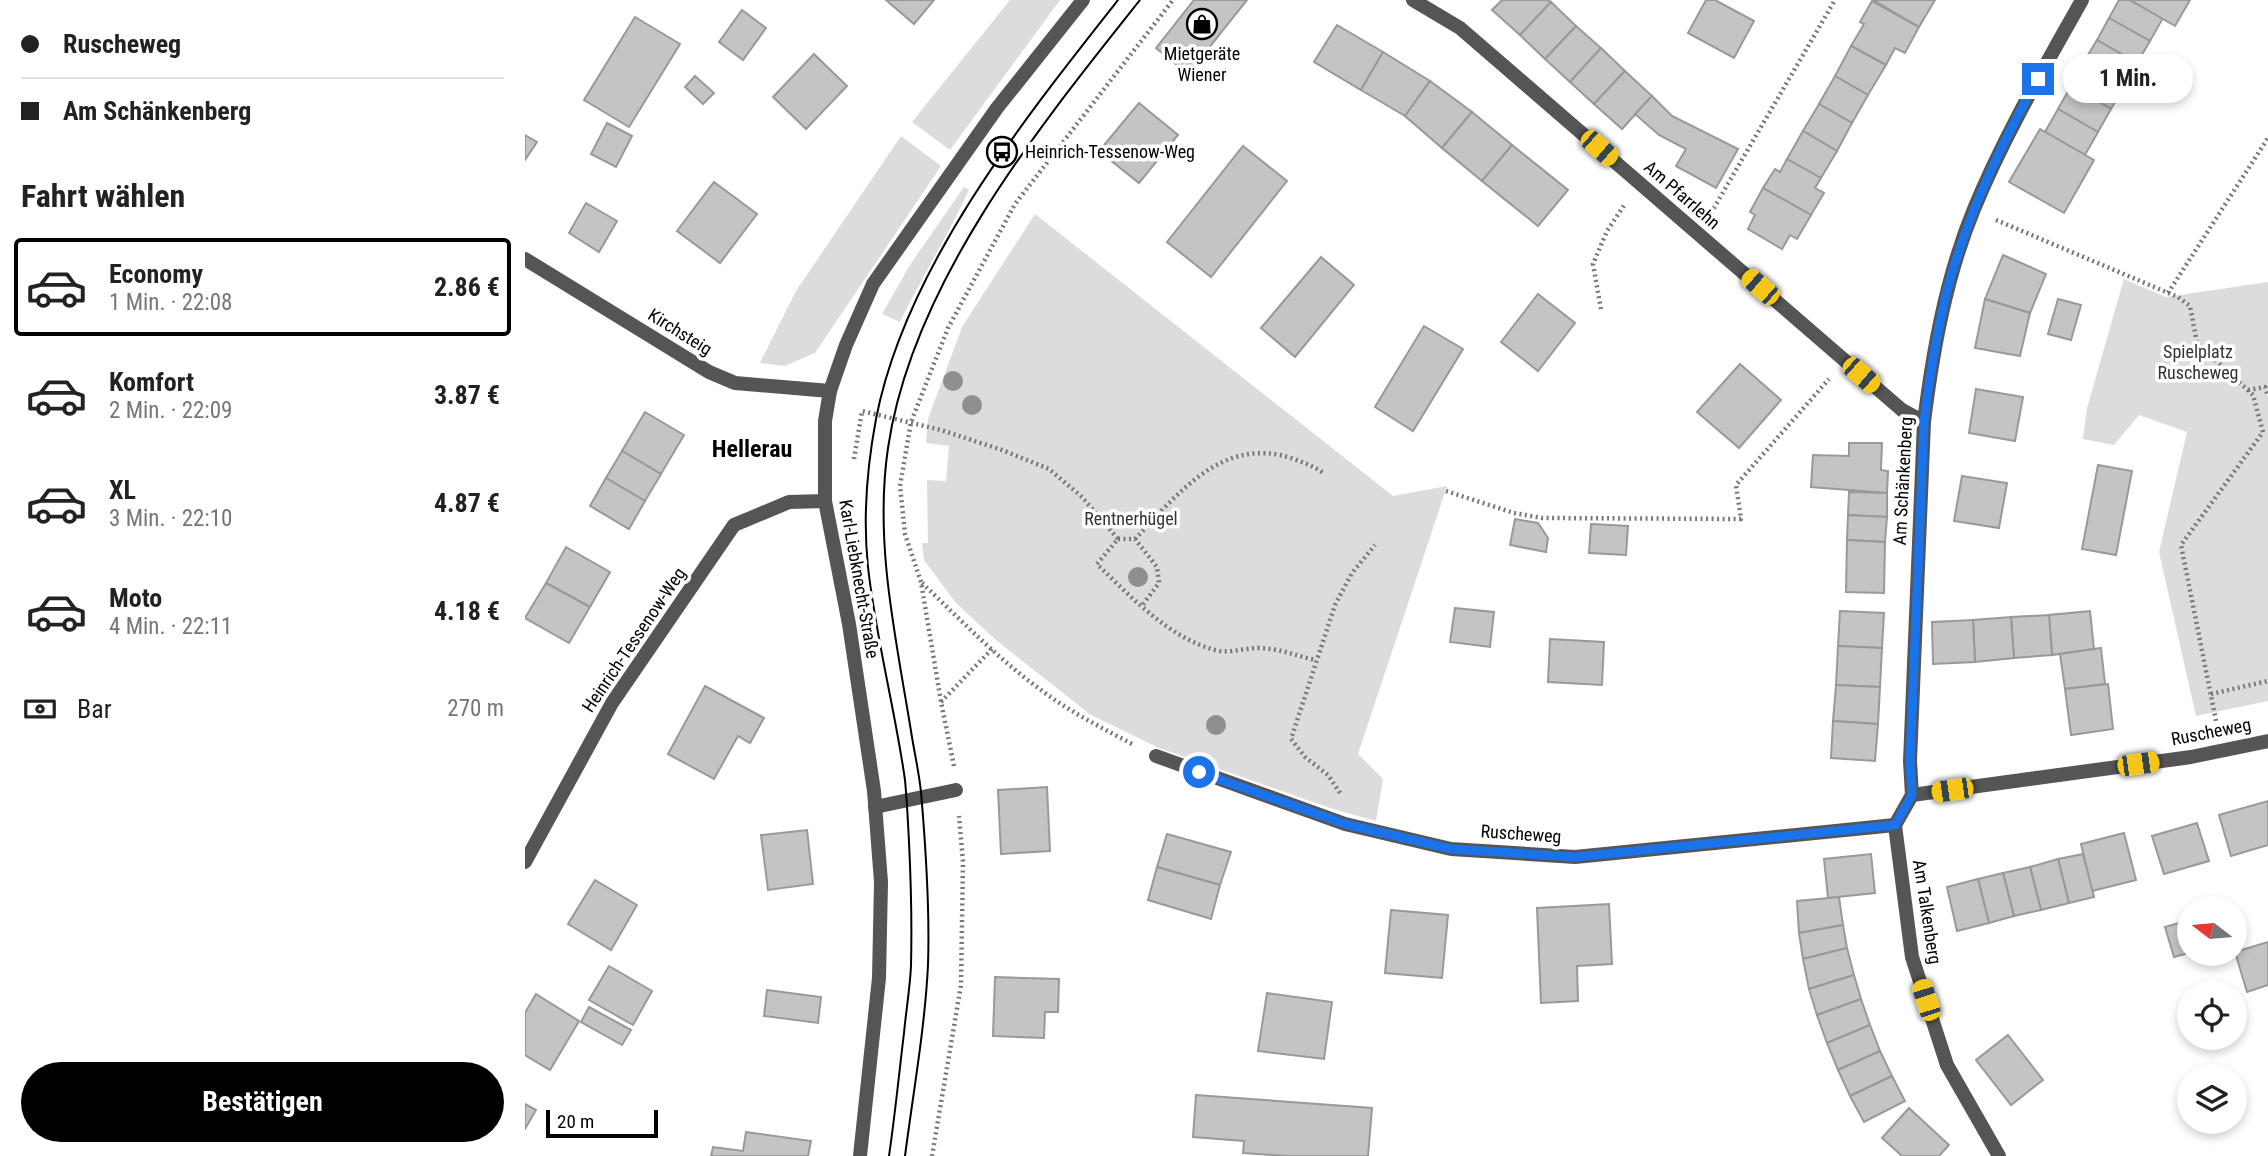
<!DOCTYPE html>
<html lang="de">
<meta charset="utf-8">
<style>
:root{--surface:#fff;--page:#f2f2f2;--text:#222;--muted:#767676;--line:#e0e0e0;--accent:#000}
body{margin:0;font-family:"Roboto Condensed",sans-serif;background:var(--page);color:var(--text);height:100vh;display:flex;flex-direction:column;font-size:26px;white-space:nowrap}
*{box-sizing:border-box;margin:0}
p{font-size:23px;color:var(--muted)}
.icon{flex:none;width:38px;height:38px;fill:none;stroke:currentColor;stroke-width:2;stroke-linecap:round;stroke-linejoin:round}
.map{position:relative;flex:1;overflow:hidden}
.drawer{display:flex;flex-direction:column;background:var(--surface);width:525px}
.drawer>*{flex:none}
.banner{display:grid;align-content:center;height:154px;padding:0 21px;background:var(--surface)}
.needle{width:46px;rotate:286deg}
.fabs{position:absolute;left:1652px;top:896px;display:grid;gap:14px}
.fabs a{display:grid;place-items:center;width:70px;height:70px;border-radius:50%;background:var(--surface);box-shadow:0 4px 10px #0003;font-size:35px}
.scale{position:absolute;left:21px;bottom:18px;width:112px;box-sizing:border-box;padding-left:7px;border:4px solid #000;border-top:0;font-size:19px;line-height:24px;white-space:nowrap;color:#000;-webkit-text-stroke:5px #fff;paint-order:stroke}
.end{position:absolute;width:32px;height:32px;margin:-16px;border:9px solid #1a73e8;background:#fff;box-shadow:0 0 0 4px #fff}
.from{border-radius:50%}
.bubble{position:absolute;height:49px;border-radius:24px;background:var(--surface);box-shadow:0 4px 10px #0003;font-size:23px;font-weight:700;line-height:49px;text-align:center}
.car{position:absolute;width:21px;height:42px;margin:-21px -10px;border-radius:9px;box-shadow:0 0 5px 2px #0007;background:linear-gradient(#f5c518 24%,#345 0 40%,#f5c518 0 76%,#345 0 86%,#f5c518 0)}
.banner b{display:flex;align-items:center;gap:24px;height:66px;font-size:26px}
.banner b+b{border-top:2px solid var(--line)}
.banner i{width:18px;height:18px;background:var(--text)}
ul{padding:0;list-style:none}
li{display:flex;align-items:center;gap:21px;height:98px;margin:0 14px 10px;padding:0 7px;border:4px solid transparent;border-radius:7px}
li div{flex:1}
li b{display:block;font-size:26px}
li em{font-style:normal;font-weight:700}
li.current{border-color:var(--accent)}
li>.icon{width:63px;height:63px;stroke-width:1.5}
h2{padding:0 21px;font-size:32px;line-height:84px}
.pay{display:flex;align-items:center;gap:18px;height:77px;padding:0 21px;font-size:26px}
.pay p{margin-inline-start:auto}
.button{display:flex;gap:14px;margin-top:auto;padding:14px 21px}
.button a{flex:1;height:80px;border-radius:42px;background:var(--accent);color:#fff;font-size:28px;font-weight:700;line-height:80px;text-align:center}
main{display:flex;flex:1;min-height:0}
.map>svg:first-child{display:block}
.green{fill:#dcdcdc}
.building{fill:#c4c4c4;stroke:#999;stroke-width:2}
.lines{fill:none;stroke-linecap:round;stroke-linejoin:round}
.path{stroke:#777;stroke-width:4.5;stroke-dasharray:2 3.5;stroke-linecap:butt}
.service{stroke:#555;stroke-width:14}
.minor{stroke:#555;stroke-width:14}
.tertiary{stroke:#555;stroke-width:14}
.tram{stroke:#000;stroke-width:2}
.tree{fill:#8f8f8f}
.route{stroke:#1a73e8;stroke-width:9}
.labels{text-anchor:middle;stroke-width:7;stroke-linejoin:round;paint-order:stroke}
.poi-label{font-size:18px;fill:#000;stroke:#fff}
.street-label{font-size:18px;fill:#000;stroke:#fff}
.park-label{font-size:18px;fill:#333;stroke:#fff}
.district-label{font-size:24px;font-weight:bold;fill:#000;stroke:#fff}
</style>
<main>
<section class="drawer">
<div class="banner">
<b><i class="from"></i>Ruscheweg</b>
<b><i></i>Am Schänkenberg</b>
</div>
<h2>Fahrt wählen</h2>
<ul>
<li class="current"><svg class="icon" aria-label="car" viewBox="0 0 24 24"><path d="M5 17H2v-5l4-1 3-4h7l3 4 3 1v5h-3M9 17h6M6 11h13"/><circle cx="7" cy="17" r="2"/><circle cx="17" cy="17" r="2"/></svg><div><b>Economy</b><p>1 Min. · 22:08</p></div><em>2.86 €</em></li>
<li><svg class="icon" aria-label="car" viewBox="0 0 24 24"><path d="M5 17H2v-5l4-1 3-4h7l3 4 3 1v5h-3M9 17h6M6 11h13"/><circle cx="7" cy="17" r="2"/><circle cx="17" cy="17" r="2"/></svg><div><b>Komfort</b><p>2 Min. · 22:09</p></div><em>3.87 €</em></li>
<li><svg class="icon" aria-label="car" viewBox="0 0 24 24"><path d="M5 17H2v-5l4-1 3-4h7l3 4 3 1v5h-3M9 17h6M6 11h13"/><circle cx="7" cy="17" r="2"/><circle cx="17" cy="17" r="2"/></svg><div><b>XL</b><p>3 Min. · 22:10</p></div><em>4.87 €</em></li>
<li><svg class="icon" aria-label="car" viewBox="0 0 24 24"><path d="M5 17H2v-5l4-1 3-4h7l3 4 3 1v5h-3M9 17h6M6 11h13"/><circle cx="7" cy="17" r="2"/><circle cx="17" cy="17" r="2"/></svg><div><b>Moto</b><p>4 Min. · 22:11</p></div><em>4.18 €</em></li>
</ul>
<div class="pay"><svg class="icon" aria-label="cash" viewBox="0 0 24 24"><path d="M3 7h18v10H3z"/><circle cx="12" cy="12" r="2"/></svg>Bar<p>270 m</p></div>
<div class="button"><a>Bestätigen</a></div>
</section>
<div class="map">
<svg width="1743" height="1156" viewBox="0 0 1743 1156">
<rect width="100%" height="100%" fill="#fff"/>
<g class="green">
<path d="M 485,0 L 535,0 L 425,150 L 387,122 Z"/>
<path d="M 376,136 L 416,166 L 290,353 L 260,366 L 235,363 L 271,291 Z"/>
<path d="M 439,187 L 444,190 C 423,235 397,277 375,322 L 357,314 L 385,265 Z"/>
<path d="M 510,214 L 868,496 L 922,486 L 833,754 L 858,779 L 851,821 L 808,809 L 634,748 L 566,715 L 472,641 L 431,603 L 399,560 L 397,543 L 403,543 L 402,480 L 421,481 L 424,446 L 401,443 L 403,419 L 437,327 Z"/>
<path d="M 1599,279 L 1641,297 L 1743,282 L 1743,701 L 1671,716 L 1634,552 L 1662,432 L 1614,415 L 1589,445 L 1558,439 L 1562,408 Z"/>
</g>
<g class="building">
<path d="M 361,0 L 409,0 L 389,24 Z"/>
<path d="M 669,0 L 722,0 L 663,74 L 631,48 Z"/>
<path d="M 977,0 L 1023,0 L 1026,2 L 995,35 L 967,10 Z"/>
<path d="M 1181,0 L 1190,0 L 1229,21 L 1209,58 L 1163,33 Z"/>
<path d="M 1348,0 L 1410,0 L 1394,27 Z"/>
<path d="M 1594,0 L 1605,0 L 1638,18 L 1625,41 L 1584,18 Z"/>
<path d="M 1605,0 L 1665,0 L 1650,26 Z"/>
<path d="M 1347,1 L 1394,27 L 1380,53 L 1370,48 L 1361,65 L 1326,46 L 1339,24 L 1335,22 Z"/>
<path d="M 1026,2 L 1051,26 L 1020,59 L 995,35 Z"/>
<path d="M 217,10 L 241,28 L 218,60 L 194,42 Z"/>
<path d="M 110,17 L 155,44 L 104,127 L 59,100 Z"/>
<path d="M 1584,18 L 1625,41 L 1612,63 L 1572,40 Z"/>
<path d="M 812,25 L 858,52 L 836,90 L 789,62 Z"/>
<path d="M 1051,26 L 1076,48 L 1045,82 L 1020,59 Z"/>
<path d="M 1572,40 L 1612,63 L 1599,87 L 1558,63 Z"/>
<path d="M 1326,46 L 1361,65 L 1343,95 L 1310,76 Z"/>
<path d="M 1076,48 L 1100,71 L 1069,104 L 1045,82 Z"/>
<path d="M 858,52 L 905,81 L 880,116 L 836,90 Z"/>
<path d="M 289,54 L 322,86 L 281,129 L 248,97 Z"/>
<path d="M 1558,63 L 1599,87 L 1586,109 L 1546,86 Z"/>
<path d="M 1100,71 L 1127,96 L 1097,129 L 1069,104 Z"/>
<path d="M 170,76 L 189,93 L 178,104 L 160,87 Z"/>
<path d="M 1310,76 L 1343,95 L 1327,123 L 1294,104 Z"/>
<path d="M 905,81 L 947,112 L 917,148 L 880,116 Z"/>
<path d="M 1546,86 L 1586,109 L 1573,132 L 1533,109 Z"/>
<path d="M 1127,96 L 1147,116 L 1213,149 L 1191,188 L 1151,166 L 1161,149 L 1134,135 L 1110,114 Z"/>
<path d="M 614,103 L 653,135 L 614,183 L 574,151 Z"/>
<path d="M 1294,104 L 1327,123 L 1312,151 L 1278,131 Z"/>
<path d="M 1533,109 L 1573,132 L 1560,155 L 1520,132 Z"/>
<path d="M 947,112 L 987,145 L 957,181 L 917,148 Z"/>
<path d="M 82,123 L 107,136 L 91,167 L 66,154 Z"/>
<path d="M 1515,129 L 1569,160 L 1539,213 L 1484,182 Z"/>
<path d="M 1278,131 L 1312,151 L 1296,178 L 1262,159 Z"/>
<path d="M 0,135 L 12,142 L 0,160 Z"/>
<path d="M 987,145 L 1043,190 L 1013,226 L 957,181 Z"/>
<path d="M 718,146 L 762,181 L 686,277 L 642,242 Z"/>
<path d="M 1262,159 L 1296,178 L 1290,188 L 1299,193 L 1286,215 L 1238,188 L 1250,169 L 1255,172 Z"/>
<path d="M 189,182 L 232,214 L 195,263 L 152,231 Z"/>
<path d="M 1238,188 L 1286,215 L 1272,239 L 1265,235 L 1257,249 L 1223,229 L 1230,215 L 1225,212 Z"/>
<path d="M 61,203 L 92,221 L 74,252 L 44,233 Z"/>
<path d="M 1478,255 L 1521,274 L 1505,313 L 1460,299 Z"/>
<path d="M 796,257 L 829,285 L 770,357 L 736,328 Z"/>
<path d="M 1013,294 L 1050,323 L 1013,371 L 976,342 Z"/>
<path d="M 1460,299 L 1505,313 L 1495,356 L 1450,348 Z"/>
<path d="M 1533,299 L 1556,305 L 1546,340 L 1523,334 Z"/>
<path d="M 899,326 L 938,349 L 888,431 L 850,407 Z"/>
<path d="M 1215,364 L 1256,400 L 1214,448 L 1172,412 Z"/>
<path d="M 1451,389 L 1498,397 L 1490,441 L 1444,433 Z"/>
<path d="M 120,412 L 159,435 L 136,474 L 97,451 Z"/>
<path d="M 1324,443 L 1357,443 L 1356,470 L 1363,471 L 1362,493 L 1286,487 L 1288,455 L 1324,456 Z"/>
<path d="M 97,451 L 136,474 L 120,501 L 81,478 Z"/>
<path d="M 1573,465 L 1607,471 L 1591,555 L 1557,549 Z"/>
<path d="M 1437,476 L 1482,483 L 1474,528 L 1429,521 Z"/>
<path d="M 81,478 L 120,501 L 104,529 L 65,506 Z"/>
<path d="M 1324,492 L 1362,493 L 1362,517 L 1323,515 Z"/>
<path d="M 1323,515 L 1362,517 L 1360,542 L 1322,540 Z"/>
<path d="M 990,519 L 1013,523 L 1023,538 L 1021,552 L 985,545 Z"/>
<path d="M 1066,524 L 1103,526 L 1101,555 L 1064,553 Z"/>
<path d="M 1322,540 L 1360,542 L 1359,593 L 1321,592 Z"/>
<path d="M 41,547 L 85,572 L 65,607 L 21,583 Z"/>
<path d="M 21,583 L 65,607 L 44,643 L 0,618 Z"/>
<path d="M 930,608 L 969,612 L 965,647 L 925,642 Z"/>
<path d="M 1315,611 L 1359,613 L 1357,648 L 1313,646 Z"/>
<path d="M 1565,611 L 1569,649 L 1527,655 L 1524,615 Z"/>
<path d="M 1524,615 L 1527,655 L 1489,658 L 1486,617 Z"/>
<path d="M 1486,617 L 1489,658 L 1450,662 L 1448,620 Z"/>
<path d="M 1448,620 L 1450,662 L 1408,664 L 1407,622 Z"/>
<path d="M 1025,639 L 1079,642 L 1077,685 L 1023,682 Z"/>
<path d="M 1313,646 L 1357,648 L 1355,687 L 1311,685 Z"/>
<path d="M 1576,648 L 1580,684 L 1540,689 L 1535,654 Z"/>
<path d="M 1583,684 L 1588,729 L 1546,735 L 1540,689 Z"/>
<path d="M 1311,685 L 1355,687 L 1353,724 L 1308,721 Z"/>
<path d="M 180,686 L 239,718 L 225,743 L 213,736 L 189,779 L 143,754 Z"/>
<path d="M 1308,721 L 1353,724 L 1350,761 L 1306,758 Z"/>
<path d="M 522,787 L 525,851 L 476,854 L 473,790 Z"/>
<path d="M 1743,801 L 1743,845 L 1706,856 L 1694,815 Z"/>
<path d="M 1672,823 L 1684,861 L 1639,874 L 1627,836 Z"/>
<path d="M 282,830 L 288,884 L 243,890 L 236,835 Z"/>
<path d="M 1599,833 L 1611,880 L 1567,891 L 1556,844 Z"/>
<path d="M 642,834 L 706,852 L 695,885 L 632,867 Z"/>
<path d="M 1346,854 L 1350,893 L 1303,898 L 1299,859 Z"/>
<path d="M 1558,854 L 1569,897 L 1544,903 L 1533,859 Z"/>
<path d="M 1533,859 L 1544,903 L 1516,910 L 1505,867 Z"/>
<path d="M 632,867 L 695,885 L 686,919 L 623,900 Z"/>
<path d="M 1505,867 L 1516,910 L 1489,916 L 1478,873 Z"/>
<path d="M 1478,873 L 1489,916 L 1464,923 L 1453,879 Z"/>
<path d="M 1453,879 L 1464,923 L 1432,931 L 1422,887 Z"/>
<path d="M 70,880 L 112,905 L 86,950 L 43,924 Z"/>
<path d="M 1314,897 L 1318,925 L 1274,933 L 1272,901 Z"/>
<path d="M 1084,904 L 1087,964 L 1052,966 L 1053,1001 L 1016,1003 L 1012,908 Z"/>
<path d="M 866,910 L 923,915 L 917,978 L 860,973 Z"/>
<path d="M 1664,920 L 1664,953 L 1649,957 L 1640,927 Z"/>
<path d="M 1318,925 L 1322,948 L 1278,959 L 1274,933 Z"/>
<path d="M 1743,942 L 1743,985 L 1722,992 L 1710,952 Z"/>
<path d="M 1322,948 L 1329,975 L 1284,989 L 1278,959 Z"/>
<path d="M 84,966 L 127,991 L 108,1025 L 64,1000 Z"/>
<path d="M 1329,975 L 1336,999 L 1292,1015 L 1284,989 Z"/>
<path d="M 470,977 L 534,979 L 533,1012 L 520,1012 L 519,1038 L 468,1036 Z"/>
<path d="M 242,990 L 296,997 L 293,1023 L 239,1016 Z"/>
<path d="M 742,993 L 807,1002 L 799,1059 L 733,1051 Z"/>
<path d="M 11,994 L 54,1021 L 25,1070 L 0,1055 L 0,1013 Z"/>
<path d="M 1336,999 L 1345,1025 L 1302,1043 L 1292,1015 Z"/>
<path d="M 64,1007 L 106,1030 L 97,1045 L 56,1022 Z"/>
<path d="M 1345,1025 L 1355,1051 L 1313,1070 L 1302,1043 Z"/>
<path d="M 1483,1035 L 1518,1080 L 1486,1105 L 1451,1060 Z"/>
<path d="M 1355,1051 L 1367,1076 L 1325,1096 L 1313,1070 Z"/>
<path d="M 1367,1076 L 1380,1101 L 1339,1122 L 1325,1096 Z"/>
<path d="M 671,1095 L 847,1108 L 843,1156 L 762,1156 L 718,1153 L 719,1141 L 668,1137 Z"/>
<path d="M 0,1104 L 11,1110 L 0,1129 Z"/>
<path d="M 1384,1108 L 1424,1145 L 1414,1156 L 1377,1156 L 1357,1138 Z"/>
<path d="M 221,1132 L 286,1141 L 283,1156 L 186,1156 L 188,1147 L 218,1151 Z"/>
</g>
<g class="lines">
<g class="path">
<path d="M 1186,213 L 1310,0"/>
<path d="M 1471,220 L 1653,297 L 1665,306 L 1672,343 L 1728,395 L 1738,432 L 1656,545 L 1691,721"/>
<path d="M 1643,293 L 1743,138"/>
<path d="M 1076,309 L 1068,264 L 1082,231 L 1100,204"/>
<path d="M 1723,390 L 1740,387 L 1743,396"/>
<path d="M 329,459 L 337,411 L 416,430 L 477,450 L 524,469 L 557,497 L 593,539 L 572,564 C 605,596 644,638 690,650 C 705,654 718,648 733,648 C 754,648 771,656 791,660"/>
<path d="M 921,491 L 989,513 L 1017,518 L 1216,519 L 1211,485 L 1304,379"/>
<path d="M 593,539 L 610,539 L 632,567 L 634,583 L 616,607"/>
<path d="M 610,539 C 653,494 698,434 769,459 C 779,463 789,466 798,473"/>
<path d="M 397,583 C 436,620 473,659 516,690 C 545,712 577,728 609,745"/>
<path d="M 1686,694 L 1743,681"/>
<path d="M 416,702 L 467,649"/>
<path d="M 429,766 L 416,702 L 396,582 L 380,534 L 375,486 L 386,422 L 423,328 L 490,204 L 648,0"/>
<path d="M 815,793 L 803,775 L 780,757 L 766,739 L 810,605 L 827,573 L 850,545"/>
<path d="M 407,1156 L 436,985 L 438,862 L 434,816"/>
</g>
<g class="service">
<path d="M 631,756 L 820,824 L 926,849 L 1050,857 L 1370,825"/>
<path d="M 350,807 L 431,790"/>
</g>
<g class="minor">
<path d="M 888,0 L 935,28 L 1377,410 L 1399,422"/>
<path d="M 0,259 L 184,372 L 210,383 L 305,391"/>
<path d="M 1387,795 L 1666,757 L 1743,741"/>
<path d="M 0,862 L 87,703 L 209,525 L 264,502 L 300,501"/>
<path d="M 1474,1156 L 1422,1065 L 1387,957 L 1372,841 L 1370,825 L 1387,795 L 1385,761 L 1399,422 C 1408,350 1421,277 1449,209 C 1479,136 1519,68 1557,0"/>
</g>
<path class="tertiary" d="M 335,1156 L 354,978 L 356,882 L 349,791 L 324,624 L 300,501 L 300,421 L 305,391 L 321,345 L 348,284 L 472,108 L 558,0"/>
<g class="tram">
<path d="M 364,1156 C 370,1115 374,1074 379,1033 C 381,1011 385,988 386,966 C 387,924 386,883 384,842 C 383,822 382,801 380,780 C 370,709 351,639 343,567 C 338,519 342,467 351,419 C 380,268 499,119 593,0"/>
<path d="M 380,1156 C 388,1094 400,1027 403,965 C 405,907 401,850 396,792 C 394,772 389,751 386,731 C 371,638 349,543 363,448 C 387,283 514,127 615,0"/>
</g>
</g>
<g class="tree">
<circle cx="428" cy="381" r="10"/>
<circle cx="447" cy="405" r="10"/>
<circle cx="613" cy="577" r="10"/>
<circle cx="691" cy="725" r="10"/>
</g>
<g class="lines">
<path class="route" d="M 674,772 L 820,824 L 926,849 L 1050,857 L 1370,825 L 1387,795 L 1385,761 L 1399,422 C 1404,379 1411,337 1421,295 C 1440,220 1475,146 1513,79"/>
</g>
<defs>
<g id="shop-ring" transform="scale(1.575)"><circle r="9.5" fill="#fff" stroke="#000" stroke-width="1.5"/><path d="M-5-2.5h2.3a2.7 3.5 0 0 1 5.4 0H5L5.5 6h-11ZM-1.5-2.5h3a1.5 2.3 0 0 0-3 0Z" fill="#000"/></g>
<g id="bus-ring" transform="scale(1.575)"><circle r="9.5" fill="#fff" stroke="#000" stroke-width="1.5"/><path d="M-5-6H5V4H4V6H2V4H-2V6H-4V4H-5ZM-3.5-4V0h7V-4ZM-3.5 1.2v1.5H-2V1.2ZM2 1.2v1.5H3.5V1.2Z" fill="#000"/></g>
</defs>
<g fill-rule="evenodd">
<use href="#shop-ring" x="677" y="24"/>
<use href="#bus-ring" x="477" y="152"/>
</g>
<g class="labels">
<g class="poi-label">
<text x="677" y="60">Mietgeräte<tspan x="677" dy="21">Wiener</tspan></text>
<text x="500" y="158" text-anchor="start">Heinrich-Tessenow-Weg</text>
</g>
<g class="street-label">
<text transform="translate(1157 195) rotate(41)" y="6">Am Pfarrlehn</text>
<text transform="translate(155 332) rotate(32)" y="6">Kirchsteig</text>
<text transform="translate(1378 481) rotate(-87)" y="6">Am Schänkenberg</text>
<text transform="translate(334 579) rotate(80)" y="6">Karl-Liebknecht-Straße</text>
<text transform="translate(109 640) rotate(-56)" y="6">Heinrich-Tessenow-Weg</text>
<text transform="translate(1686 732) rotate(-11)" y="6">Ruscheweg</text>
<text transform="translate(996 834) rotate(4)" y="6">Ruscheweg</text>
<text transform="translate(1402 912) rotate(81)" y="6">Am Talkenberg</text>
</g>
<g class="park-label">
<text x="1673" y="358">Spielplatz<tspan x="1673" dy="21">Ruscheweg</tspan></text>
<text x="606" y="525">Rentnerhügel</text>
</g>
<g class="district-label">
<text x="227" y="457">Hellerau</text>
</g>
</g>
</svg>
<div class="fabs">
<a><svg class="needle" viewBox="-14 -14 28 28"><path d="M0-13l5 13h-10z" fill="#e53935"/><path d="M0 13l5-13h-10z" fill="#767676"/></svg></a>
<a><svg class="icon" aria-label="locate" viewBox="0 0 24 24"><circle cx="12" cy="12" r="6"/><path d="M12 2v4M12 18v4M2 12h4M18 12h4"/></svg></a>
<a><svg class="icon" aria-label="layers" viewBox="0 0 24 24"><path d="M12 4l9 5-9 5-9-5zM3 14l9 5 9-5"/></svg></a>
</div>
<div class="scale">20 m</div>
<i class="end from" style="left:674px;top:772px"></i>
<i class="end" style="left:1513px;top:79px"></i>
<div class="bubble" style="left:1538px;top:54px;width:130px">1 Min.</div>
<i class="car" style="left:1074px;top:148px;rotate:131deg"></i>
<i class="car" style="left:1235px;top:287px;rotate:311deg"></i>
<i class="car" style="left:1336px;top:375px;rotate:131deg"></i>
<i class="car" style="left:1613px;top:764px;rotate:82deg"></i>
<i class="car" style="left:1427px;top:790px;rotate:262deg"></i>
<i class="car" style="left:1401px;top:1000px;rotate:342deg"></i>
</div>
</main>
